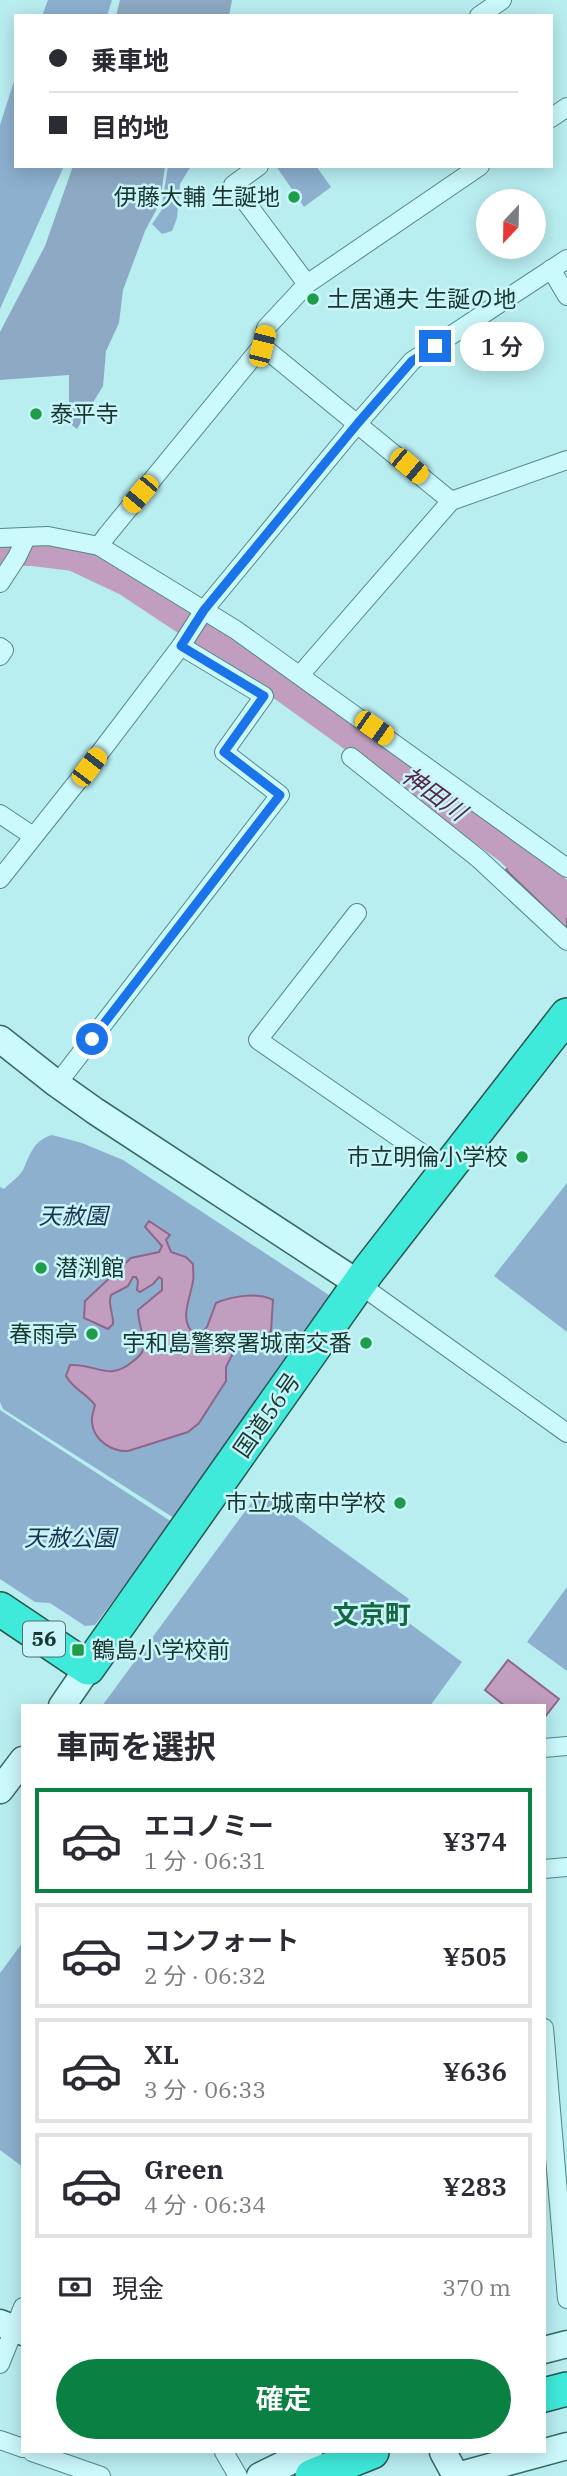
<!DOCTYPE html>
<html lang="ja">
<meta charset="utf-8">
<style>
:root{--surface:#fff;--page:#f7f7f7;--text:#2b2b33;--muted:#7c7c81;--line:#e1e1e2;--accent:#0b8043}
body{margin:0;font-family:"IBM Plex Serif","Noto Sans JP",serif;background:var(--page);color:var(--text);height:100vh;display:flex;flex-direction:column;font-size:26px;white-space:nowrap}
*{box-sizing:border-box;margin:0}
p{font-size:23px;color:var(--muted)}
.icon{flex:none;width:38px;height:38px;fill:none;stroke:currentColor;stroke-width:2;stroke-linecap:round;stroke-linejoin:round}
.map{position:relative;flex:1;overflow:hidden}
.sheet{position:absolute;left:21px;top:1704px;width:525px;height:749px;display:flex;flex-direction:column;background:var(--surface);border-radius:0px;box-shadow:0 4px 18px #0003}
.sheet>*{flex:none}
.guide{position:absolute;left:14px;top:14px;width:539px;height:154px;border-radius:0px;box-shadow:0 4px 18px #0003;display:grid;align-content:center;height:154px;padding:0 35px;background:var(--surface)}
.needle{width:46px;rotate:202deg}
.buttons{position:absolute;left:476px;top:189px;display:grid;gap:14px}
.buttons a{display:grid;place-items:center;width:70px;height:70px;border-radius:50%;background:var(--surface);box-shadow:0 4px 18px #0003;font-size:35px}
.end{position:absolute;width:32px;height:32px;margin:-16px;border:9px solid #1a73e8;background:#fff;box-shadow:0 0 0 4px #fff}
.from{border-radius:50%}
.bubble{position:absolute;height:49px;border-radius:24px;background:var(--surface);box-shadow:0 4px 18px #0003;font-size:23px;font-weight:600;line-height:49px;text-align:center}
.car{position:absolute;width:21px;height:42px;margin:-21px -10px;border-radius:9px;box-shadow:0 0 5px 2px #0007;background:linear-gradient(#f5c518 24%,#345 0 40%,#f5c518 0 76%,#345 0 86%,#f5c518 0)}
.guide b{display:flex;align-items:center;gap:24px;height:66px;font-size:26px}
.guide b+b{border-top:2px solid var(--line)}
.guide i{width:18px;height:18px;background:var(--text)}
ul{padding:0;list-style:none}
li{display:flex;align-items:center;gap:21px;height:105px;margin:0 14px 10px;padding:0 21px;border:4px solid var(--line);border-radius:0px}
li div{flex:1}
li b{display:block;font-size:26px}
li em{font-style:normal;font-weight:600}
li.on{border-color:var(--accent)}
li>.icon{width:63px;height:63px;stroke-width:1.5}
h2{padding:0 35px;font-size:32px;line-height:84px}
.pay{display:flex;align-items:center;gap:18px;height:77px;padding:0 35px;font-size:26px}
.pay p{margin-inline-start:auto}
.cta{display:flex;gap:14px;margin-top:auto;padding:14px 35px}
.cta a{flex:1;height:80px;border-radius:42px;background:var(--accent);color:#fff;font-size:28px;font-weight:600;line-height:80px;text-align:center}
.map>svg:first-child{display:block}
.green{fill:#8db0cf;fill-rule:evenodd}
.cemetery{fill:#8da9c3}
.water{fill:#c19ebf;stroke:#8e668a;stroke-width:2}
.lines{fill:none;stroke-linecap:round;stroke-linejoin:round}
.river{stroke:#c19ebf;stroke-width:32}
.street-casing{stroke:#538882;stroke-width:20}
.secondary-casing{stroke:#366a62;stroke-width:29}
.highway-casing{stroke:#28554d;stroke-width:36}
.street{stroke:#ccf9fc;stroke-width:18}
.secondary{stroke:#ccf9fc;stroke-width:26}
.highway{stroke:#40eadb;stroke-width:33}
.route{stroke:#1a73e8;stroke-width:9}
.poi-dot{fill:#1e9c49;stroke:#c9f5f8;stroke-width:2.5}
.labels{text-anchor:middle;stroke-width:5;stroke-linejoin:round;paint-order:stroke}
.shield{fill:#c9f5f8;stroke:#4e6f6d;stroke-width:2}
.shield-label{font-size:21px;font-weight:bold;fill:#193631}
.poi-label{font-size:23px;fill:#193631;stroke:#c9f5f8;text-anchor:end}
.park-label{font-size:23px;font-style:italic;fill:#1e3354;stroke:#c9f5f8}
.street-label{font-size:23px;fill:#193631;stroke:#c9f5f8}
.water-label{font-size:24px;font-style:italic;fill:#572749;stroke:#c9f5f8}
.quarter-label{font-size:26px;font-weight:bold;fill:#156642;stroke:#c9f5f8}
</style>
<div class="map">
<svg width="567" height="2476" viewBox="0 0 567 2476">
<rect width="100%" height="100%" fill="#b9eef1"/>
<g class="green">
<path d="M 48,0 L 112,0 L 107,16 L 42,16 Z"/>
<path d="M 16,75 L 16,166 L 64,166 L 0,309 L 0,125 Z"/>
<path d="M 168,166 L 191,166 L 180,184 L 177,218 L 172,231 L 162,234 L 152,224 L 161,211 Z"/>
<path d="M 276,166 L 316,166 L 331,187 L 304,207 Z"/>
<path d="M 52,1135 L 82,1143 L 123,1160 L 332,1297 L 174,1518 L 3,1409 L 0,1402 L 0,1187 L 4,1189 C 10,1183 21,1175 24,1168 C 30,1154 34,1140 52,1135 ZM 153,1237 L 166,1240 L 171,1252 L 186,1257 C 188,1264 193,1272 193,1279 C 195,1302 173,1314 196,1336 L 200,1335 L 207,1327 L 212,1311 L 271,1331 C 253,1350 224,1339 226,1381 L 92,1422 L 95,1405 L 92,1401 L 140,1355 C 143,1348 142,1345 142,1338 C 145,1317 163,1299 163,1279 L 159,1277 L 153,1284 L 137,1286 L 138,1281 L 136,1277 L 132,1277 L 128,1286 L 119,1289 L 111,1295 L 108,1301 L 114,1316 L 85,1301 L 131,1258 L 159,1252 L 162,1246 Z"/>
<path d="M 567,1183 L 567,1332 L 494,1276 Z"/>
<path d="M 0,1410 L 172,1522 L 95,1625 L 85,1626 L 50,1603 L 35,1602 L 0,1579 Z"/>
<path d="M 260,1491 L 409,1599 L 398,1615 L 462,1662 L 430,1706 L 102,1706 Z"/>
<path d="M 567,1587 L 567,1671 L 527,1642 Z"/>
<path d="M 23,1942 L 23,2167 L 0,2150 L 0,1973 Z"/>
</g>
<g class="cemetery">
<path d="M 120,0 L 232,0 L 229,16 L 116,16 Z"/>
<path d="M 73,166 L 165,166 L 160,203 L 145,231 L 123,290 L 119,323 L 106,351 L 103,386 L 77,429 L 69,423 L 69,375 L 0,380 L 0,332 L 45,246 Z"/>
</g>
<g class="water">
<path d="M 525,849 L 567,885 L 567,929 L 506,870 Z"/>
<path d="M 149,1221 L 170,1235 L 166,1240 L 171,1252 L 186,1257 L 193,1264 C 193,1270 194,1276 193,1281 C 190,1302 178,1318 195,1336 L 200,1335 L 207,1327 L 216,1303 C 232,1296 257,1292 273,1300 L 271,1331 L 266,1337 L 246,1343 L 232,1355 L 226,1367 L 226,1381 L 199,1423 L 188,1432 L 128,1451 C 112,1452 93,1440 92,1422 C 91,1417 94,1410 95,1405 C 86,1393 73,1389 66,1376 L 70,1365 C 96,1363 108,1382 132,1362 C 137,1358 142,1355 143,1349 C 145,1337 138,1323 138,1310 L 162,1290 L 162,1279 L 159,1277 L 153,1284 L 140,1292 L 137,1290 L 138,1281 L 136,1277 L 133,1277 L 128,1286 L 111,1295 C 107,1304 114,1314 113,1324 L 108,1329 L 84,1318 L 85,1301 L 131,1258 L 159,1252 L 162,1246 L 145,1227 Z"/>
<path d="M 508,1660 L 559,1699 L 544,1718 L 544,1706 L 505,1706 L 485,1690 Z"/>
</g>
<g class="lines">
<path class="river" d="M 0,550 L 34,550 L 74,555 L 127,580 L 255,665 L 509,848 L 567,902"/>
<g class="street-casing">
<g id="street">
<path d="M 479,16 L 502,0"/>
<path d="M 551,118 L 567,107"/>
<path d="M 259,166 L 233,185 L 307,284"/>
<path d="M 551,269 L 567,296"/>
<path d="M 262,346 L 451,501"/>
<path d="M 0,538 L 48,536 L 99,546 L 236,630 L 567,868"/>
<path d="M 99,546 L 107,535 L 262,346 L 266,328 L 307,284 L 480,166"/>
<path d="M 0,583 L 17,557 L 26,538"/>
<path d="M 0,647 L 4,650 L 0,656"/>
<path d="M 300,675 L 451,501 L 567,460"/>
<path d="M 351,757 L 479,859 L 567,941"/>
<path d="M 0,814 L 33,836"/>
<path d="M 0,879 L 89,767 L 181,646 L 204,610 L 358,423 L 412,361 L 567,259"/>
<path d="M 357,913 L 258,1040 L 446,1170"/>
<path d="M 57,1084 L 280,795 L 224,752 L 264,696 L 181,646"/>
<path d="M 359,1284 L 567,1433"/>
<path d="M 544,1748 L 567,1746"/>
<path d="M 544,1869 L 567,1867"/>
<path d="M 544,2028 L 567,2299"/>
<path d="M 0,2364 L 23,2307"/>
<path d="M 0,2440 L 23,2448"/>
<path d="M 32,2452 L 101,2476"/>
<path d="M 224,2452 L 238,2476"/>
</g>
</g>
<g class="secondary-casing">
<g id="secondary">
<path d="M 0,1039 L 57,1084 L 95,1111 L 359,1284"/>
<path d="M 62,1706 L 88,1668"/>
<path d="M 0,1790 L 23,1760"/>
<path d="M 0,2323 L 23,2332"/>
<path d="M 544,2350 L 567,2344"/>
<path d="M 443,2452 L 456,2476"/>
<path d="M 260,2476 L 309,2452"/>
<path d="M 457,2476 L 567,2446"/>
</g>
</g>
<g class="highway-casing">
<g id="highway">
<path d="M 0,1609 L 88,1668 L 368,1271 L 567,1015"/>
<path d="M 544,2395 L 567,2389"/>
<path d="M 312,2476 L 372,2452"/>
</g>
</g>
<use href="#street" class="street"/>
<use href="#secondary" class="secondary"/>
<use href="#highway" class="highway"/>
</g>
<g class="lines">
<path class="route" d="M 92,1039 L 280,795 L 224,752 L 264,696 L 181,646 L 204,610 L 358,423 L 412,361 L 435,346"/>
</g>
<g class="poi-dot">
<circle cx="294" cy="197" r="7"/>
<circle cx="313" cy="299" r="7"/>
<circle cx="36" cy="414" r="7"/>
<circle cx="522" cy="1157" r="7"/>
<circle cx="41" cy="1268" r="7"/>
<circle cx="92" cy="1334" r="7"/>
<circle cx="366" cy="1343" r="7"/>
<circle cx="400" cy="1503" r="7"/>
<rect x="71" y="1643" width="14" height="14" rx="3.5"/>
</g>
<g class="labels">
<rect class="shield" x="23" y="1621.5" width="42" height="35" rx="5"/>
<g class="shield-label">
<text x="44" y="1646">56</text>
</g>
<g class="poi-label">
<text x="280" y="205">伊藤大輔 生誕地</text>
<text x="327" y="307" text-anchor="start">土居通夫 生誕の地</text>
<text x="50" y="422" text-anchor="start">泰平寺</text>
<text x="508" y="1165">市立明倫小学校</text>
<text x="55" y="1276" text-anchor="start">潜渕館</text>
<text x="78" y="1342">春雨亭</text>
<text x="352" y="1351">宇和島警察署城南交番</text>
<text x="386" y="1511">市立城南中学校</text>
<text x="92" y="1658" text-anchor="start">鶴島小学校前</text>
</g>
<g class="park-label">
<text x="73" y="1224">天赦園</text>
<text x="70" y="1546">天赦公園</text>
</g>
<g class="street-label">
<text transform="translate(267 1415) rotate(-55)" y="8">国道56号</text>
</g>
<g class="water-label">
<text transform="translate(434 794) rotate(36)" y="8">神田川</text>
</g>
<g class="quarter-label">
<text x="372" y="1624">文京町</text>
</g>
</g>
</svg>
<div class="buttons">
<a><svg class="needle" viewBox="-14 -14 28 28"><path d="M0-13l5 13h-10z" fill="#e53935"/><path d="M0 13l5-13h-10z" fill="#7c7c81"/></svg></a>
</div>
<i class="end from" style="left:92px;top:1039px"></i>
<i class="end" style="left:435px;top:346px"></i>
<div class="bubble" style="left:460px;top:322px;width:84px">1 分</div>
<i class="car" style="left:262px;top:346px;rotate:14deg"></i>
<i class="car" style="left:409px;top:466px;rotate:130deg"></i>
<i class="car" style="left:140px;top:494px;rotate:220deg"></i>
<i class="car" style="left:374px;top:728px;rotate:125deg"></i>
<i class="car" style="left:89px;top:767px;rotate:37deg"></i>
<div class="guide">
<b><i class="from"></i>乗車地</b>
<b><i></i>目的地</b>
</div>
<section class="sheet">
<h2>車両を選択</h2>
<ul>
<li class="on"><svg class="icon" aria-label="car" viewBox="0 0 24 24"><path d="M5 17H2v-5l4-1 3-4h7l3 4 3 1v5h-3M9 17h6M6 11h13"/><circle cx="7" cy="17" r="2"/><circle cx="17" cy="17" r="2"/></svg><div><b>エコノミー</b><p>1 分 · 06:31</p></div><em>¥374</em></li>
<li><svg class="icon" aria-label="car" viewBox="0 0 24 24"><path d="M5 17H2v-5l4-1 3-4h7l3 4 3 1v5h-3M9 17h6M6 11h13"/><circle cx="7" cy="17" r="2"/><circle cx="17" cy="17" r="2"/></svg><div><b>コンフォート</b><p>2 分 · 06:32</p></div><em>¥505</em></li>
<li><svg class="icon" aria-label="car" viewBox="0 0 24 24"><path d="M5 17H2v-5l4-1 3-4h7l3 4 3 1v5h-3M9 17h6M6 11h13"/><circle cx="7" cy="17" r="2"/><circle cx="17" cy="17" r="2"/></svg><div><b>XL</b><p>3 分 · 06:33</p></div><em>¥636</em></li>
<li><svg class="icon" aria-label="car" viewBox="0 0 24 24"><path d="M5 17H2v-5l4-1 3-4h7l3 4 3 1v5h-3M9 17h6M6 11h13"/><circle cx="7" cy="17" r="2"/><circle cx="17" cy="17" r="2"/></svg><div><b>Green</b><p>4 分 · 06:34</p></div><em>¥283</em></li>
</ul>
<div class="pay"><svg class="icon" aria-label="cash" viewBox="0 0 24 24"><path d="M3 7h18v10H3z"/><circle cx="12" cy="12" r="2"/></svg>現金<p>370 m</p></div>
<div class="cta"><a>確定</a></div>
</section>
</div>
